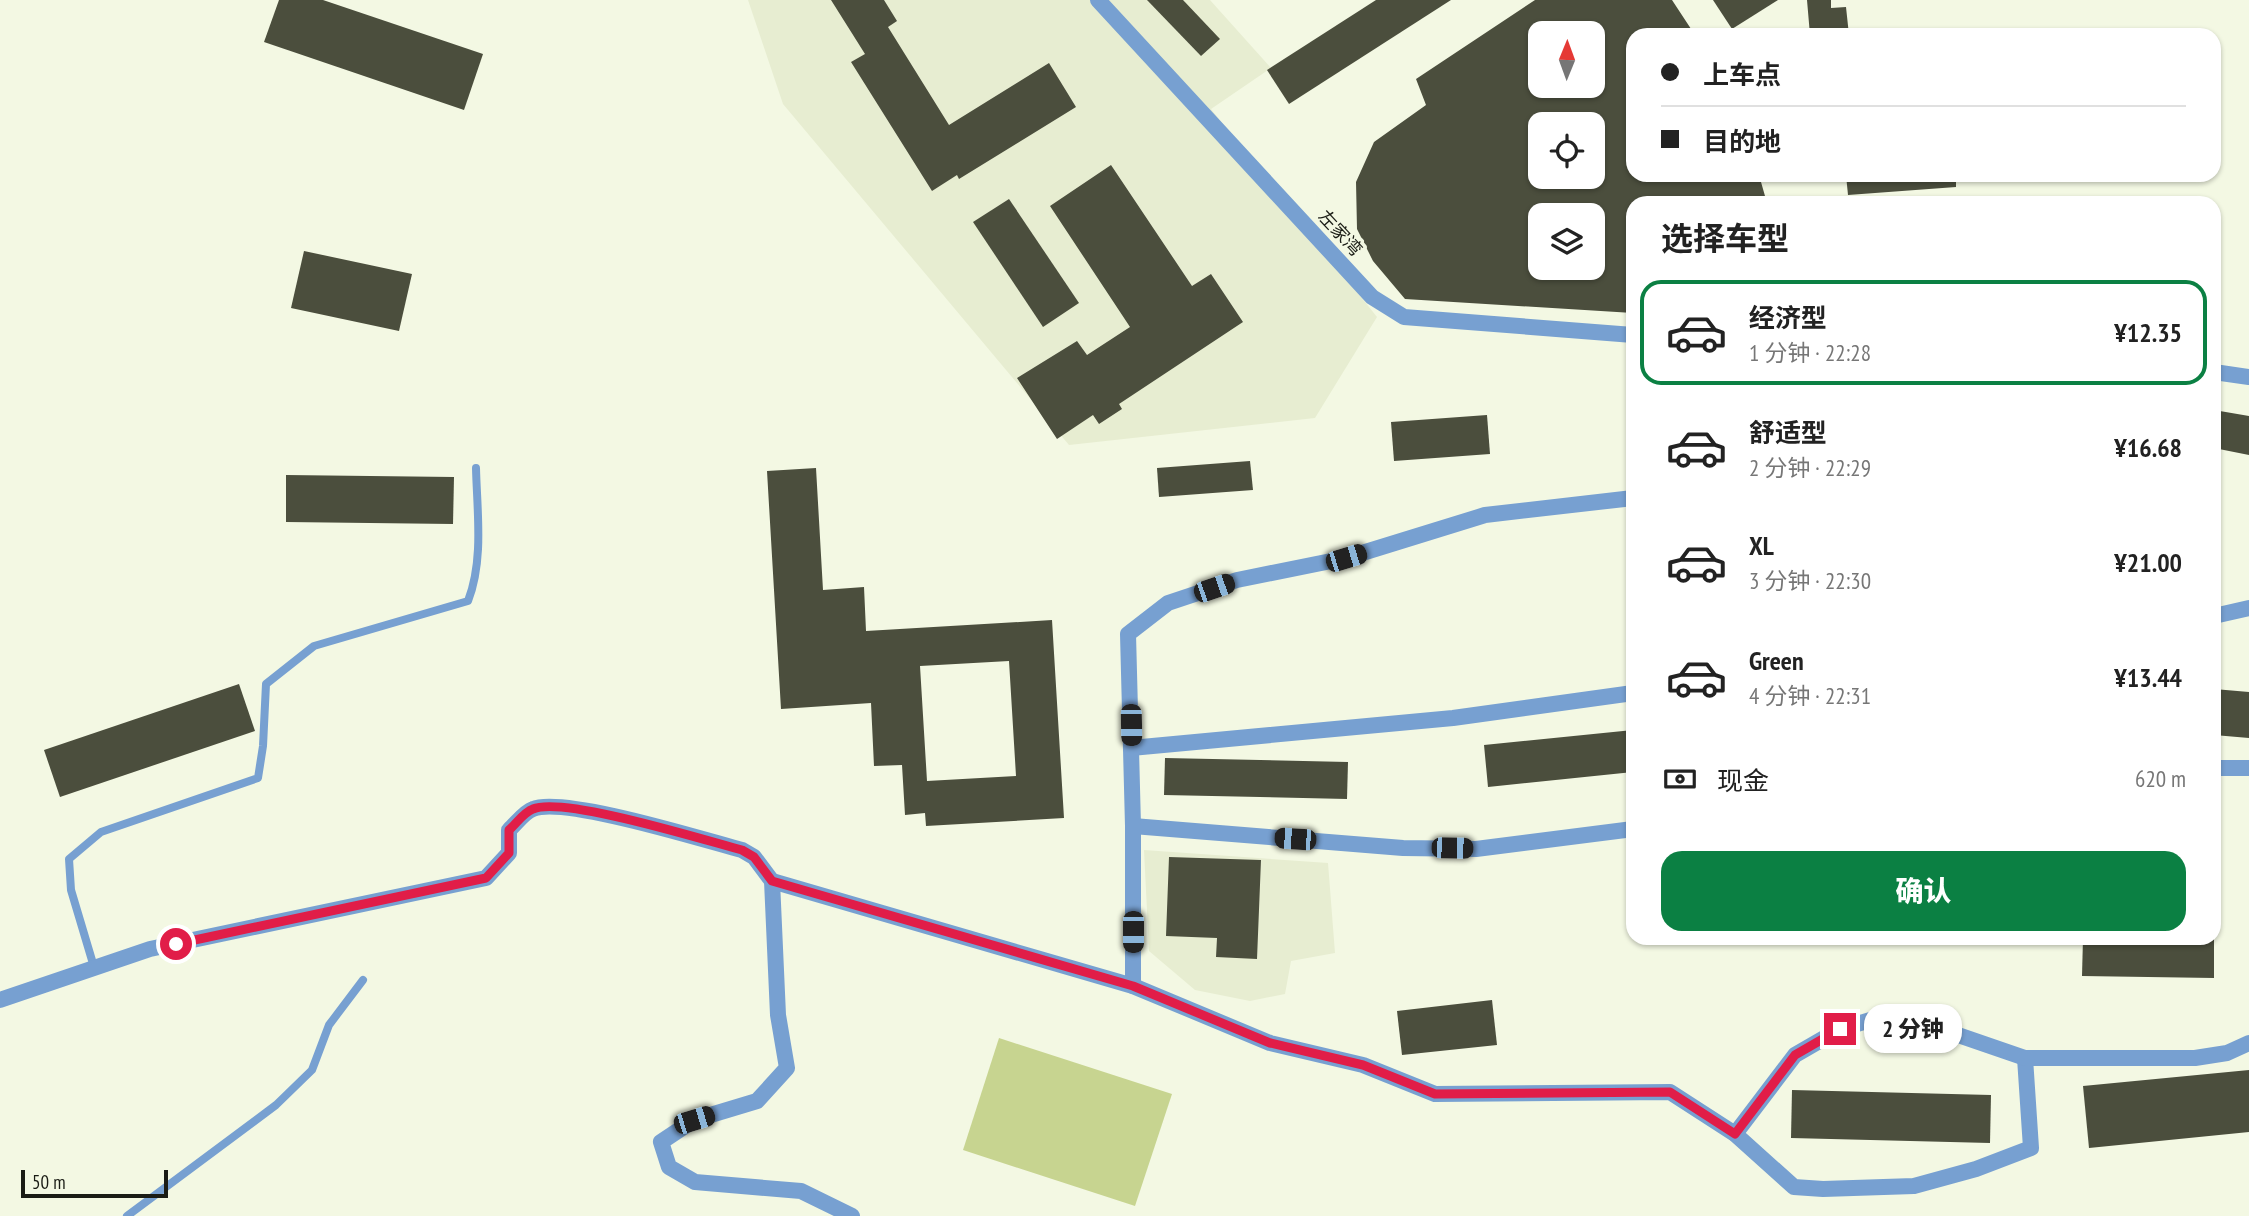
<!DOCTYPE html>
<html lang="zh">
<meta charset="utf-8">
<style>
:root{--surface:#fff;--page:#f6f6f6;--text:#222;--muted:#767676;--line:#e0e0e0;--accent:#0b8043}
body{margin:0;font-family:"PT Sans Narrow","Noto Sans SC",sans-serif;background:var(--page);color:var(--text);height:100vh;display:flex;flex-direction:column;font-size:26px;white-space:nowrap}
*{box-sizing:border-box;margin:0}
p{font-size:23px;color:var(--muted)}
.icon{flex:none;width:38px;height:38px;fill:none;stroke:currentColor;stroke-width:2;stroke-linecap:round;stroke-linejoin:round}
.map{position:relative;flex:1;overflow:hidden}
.drawer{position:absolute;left:1626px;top:196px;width:595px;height:749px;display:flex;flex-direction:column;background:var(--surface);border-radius:21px;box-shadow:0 2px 5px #0004}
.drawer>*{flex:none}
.guide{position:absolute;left:1626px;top:28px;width:595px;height:154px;border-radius:21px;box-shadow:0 2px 5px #0004;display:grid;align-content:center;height:154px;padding:0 35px;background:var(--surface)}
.needle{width:46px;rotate:1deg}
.controls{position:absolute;left:1528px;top:21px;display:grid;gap:14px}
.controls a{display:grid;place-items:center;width:77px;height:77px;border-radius:14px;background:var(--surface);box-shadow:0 2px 5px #0004;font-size:35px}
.scale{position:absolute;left:21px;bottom:18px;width:147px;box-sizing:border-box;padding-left:7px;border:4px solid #1a1c15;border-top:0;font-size:19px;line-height:24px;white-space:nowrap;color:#1a1c15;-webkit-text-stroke:5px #f3f8e3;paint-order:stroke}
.end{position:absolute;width:32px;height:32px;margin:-16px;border:9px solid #e11d48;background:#fff;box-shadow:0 0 0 4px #fff}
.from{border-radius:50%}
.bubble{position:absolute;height:49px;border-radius:21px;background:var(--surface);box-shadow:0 2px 5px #0004;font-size:23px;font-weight:800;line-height:49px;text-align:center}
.car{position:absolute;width:21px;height:42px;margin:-21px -10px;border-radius:9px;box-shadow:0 0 5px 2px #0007;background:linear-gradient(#222 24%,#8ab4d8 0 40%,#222 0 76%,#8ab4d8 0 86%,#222 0)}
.guide b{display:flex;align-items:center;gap:24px;height:66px;font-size:26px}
.guide b+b{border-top:2px solid var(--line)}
.guide i{width:18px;height:18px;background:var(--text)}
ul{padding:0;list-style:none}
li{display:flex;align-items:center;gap:21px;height:105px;margin:0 14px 10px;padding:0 21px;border:4px solid transparent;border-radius:21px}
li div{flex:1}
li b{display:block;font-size:26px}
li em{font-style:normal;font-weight:800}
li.active{border-color:var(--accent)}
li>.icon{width:63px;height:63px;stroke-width:1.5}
h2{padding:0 35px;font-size:32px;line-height:84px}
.pay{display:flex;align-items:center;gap:18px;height:77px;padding:0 35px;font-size:26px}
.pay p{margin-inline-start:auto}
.button{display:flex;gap:14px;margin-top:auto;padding:14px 35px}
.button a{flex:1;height:80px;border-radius:21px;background:var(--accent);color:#fff;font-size:28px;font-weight:800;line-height:80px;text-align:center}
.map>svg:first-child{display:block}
.built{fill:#e7edd1}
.green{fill:#c7d490}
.building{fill:#4b4e3d;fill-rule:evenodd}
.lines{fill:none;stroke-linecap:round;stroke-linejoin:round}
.lane{stroke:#77a0d1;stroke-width:8}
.street{stroke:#77a0d1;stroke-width:16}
.route{stroke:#e11d48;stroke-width:9}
.labels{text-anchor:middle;stroke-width:7;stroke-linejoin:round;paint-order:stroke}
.street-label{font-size:18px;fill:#1a1c15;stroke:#f3f8e3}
</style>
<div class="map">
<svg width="2249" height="1216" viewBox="0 0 2249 1216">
<rect width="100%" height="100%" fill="#f3f8e3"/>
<g class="built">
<path d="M 748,0 L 1210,0 L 1271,68 L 1211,109 L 1377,317 L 1315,418 L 1069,445 L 783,104 Z"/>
<path d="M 1144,850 L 1328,863 L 1335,953 L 1291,961 L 1285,994 L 1250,1001 L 1195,990 L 1149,951 Z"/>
</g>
<path class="green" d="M 999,1038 L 1172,1094 L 1135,1206 L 963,1150 Z"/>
<g class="building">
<path d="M 279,0 L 323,0 L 483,54 L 464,110 L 264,42 Z"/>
<path d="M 831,0 L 884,0 L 897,21 L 888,27 L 949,125 L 1049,63 L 1076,107 L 959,179 L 957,175 L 932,191 L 851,62 L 865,54 Z"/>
<path d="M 1147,0 L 1183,0 L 1220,39 L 1201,56 Z"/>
<path d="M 1376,0 L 1451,0 L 1289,104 L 1267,70 Z"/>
<path d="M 1535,0 L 1672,0 L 1695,35 L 1633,35 L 1633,175 L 1759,175 L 1767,203 L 1633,203 L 1633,313 L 1405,299 L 1373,261 L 1357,229 L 1356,182 L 1374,142 L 1426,105 L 1416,79 ZM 1540,33 L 1592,33 L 1592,86 L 1540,86 ZM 1540,124 L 1592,124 L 1592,177 L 1540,177 ZM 1540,215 L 1592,215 L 1592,268 L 1540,268 Z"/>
<path d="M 1713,0 L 1778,0 L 1732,29 Z"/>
<path d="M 1807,0 L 1831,0 L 1831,8 L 1846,7 L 1849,35 L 1810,35 Z"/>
<path d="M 1111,165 L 1192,286 L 1211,274 L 1243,322 L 1119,404 L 1122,409 L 1099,424 L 1093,415 L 1057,439 L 1017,378 L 1077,341 L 1087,355 L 1130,327 L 1050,206 Z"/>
<path d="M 1846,175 L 1956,175 L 1956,187 L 1848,195 Z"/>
<path d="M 1009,199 L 1079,303 L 1043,327 L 973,222 Z"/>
<path d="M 304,251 L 412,274 L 399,331 L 291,308 Z"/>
<path d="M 2214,410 L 2249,416 L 2249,455 L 2214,448 Z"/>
<path d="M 1487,415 L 1490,454 L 1394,461 L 1391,422 Z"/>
<path d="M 1250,461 L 1253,490 L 1159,497 L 1157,468 Z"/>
<path d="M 816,468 L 823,590 L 864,587 L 866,631 L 1052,620 L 1064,818 L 926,826 L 925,813 L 905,815 L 902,765 L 874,766 L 871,703 L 781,709 L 767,471 ZM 1009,661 L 1016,776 L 927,781 L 920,666 Z"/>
<path d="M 286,475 L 454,477 L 453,524 L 286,522 Z"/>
<path d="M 239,684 L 255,731 L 60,797 L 44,750 Z"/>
<path d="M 2214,689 L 2249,692 L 2249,738 L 2214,735 Z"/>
<path d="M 1633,730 L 1633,772 L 1488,787 L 1484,745 Z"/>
<path d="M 1165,758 L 1348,762 L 1347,799 L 1164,795 Z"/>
<path d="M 1169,857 L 1261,860 L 1257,959 L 1216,957 L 1217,938 L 1166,936 Z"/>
<path d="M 2083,938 L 2214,938 L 2214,978 L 2082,976 Z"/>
<path d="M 1492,1000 L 1497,1045 L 1402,1055 L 1397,1011 Z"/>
<path d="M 2249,1070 L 2249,1132 L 2089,1148 L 2083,1086 Z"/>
<path d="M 1792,1090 L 1991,1095 L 1990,1143 L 1791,1138 Z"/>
</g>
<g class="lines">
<g class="lane">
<path d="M 94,967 L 71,890 L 69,859 L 101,832 L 258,778 L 263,746 L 266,684 L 314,646 L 468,601 C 484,560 477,511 476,468"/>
<path d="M 127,1216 L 276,1105 L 312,1070 L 329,1025 L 363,980"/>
</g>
<g class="street">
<path d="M 1098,0 L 1372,297 L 1404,317 L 1633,335"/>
<path d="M 2214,372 L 2249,377"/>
<path d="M 2214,616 L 2249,608"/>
<path d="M 1131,748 L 1453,718 L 1633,693"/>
<path d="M 2214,768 L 2249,768"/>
<path d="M 1133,826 L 1403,848 L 1476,849 L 1633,829"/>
<path d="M 772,881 L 1133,986 L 1270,1043 L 1363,1065 L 1435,1094 L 1670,1092 L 1735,1134 L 1794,1187 L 1823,1189 L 1914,1186 L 1976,1169 L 2031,1148 L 2025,1058"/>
<path d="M 1133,986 L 1133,826 L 1128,634 L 1168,603 L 1237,580 L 1346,558 L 1485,515 L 1633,498"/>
<path d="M 0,1000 L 150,949 L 486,878 L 509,853 L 509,830 C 516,824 524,812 533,809 C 563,796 704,840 742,850 L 754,857 L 772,881 L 778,1015 L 787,1068 L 757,1101 L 694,1120 L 661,1142 L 669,1167 L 695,1182 L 801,1191 L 852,1216"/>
<path d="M 1735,1134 L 1795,1055 L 1840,1029 L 1894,1013 L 2025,1058 L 2195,1058 L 2227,1053 L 2249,1043"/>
</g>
</g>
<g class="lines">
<path class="route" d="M 176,944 L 486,878 L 509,853 L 509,830 C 516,824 524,812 533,809 C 563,796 704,840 742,850 L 754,857 L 772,881 L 1133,986 L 1270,1043 L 1363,1065 L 1435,1094 L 1670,1092 L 1735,1134 L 1795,1055 L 1840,1029"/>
</g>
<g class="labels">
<g class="street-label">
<text transform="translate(1340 233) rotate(47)" y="6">左家湾</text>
</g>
</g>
</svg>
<div class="controls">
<a><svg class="needle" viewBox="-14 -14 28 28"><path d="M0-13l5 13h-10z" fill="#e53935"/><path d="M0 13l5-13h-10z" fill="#767676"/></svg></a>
<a><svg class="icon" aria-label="locate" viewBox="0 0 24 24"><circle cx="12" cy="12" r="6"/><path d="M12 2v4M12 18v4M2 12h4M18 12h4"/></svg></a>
<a><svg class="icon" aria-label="layers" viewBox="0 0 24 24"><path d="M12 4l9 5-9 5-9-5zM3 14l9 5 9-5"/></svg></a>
</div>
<div class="scale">50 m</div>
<i class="end from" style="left:176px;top:944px"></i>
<i class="end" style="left:1840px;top:1029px"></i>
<div class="bubble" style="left:1864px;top:1004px;width:98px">2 分钟</div>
<i class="car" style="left:1346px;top:558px;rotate:73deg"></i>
<i class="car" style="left:1214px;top:588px;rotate:71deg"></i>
<i class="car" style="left:1131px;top:725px;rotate:179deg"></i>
<i class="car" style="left:1295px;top:839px;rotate:274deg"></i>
<i class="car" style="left:1452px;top:848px;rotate:91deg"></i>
<i class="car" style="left:1133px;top:932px;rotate:180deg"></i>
<i class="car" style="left:694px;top:1120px;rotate:73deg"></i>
<div class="guide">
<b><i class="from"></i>上车点</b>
<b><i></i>目的地</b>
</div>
<section class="drawer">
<h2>选择车型</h2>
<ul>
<li class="active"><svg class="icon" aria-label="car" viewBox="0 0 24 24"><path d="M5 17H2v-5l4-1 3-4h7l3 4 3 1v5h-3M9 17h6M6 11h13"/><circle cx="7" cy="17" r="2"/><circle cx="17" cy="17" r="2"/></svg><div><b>经济型</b><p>1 分钟 · 22:28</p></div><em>¥12.35</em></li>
<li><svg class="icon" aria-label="car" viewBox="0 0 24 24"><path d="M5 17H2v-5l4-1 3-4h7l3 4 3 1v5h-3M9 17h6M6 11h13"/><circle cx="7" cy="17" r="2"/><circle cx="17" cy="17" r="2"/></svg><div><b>舒适型</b><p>2 分钟 · 22:29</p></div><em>¥16.68</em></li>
<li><svg class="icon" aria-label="car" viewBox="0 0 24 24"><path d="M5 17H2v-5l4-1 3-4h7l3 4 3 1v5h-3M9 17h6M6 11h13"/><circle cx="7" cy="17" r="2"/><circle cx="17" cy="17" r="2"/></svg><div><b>XL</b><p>3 分钟 · 22:30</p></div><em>¥21.00</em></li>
<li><svg class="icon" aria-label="car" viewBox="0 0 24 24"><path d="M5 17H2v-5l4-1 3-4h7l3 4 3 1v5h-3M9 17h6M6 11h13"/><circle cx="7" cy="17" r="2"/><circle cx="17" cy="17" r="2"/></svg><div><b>Green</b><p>4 分钟 · 22:31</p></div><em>¥13.44</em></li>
</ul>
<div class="pay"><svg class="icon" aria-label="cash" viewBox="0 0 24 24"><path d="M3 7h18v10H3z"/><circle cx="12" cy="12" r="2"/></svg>现金<p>620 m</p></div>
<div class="button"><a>确认</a></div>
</section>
</div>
